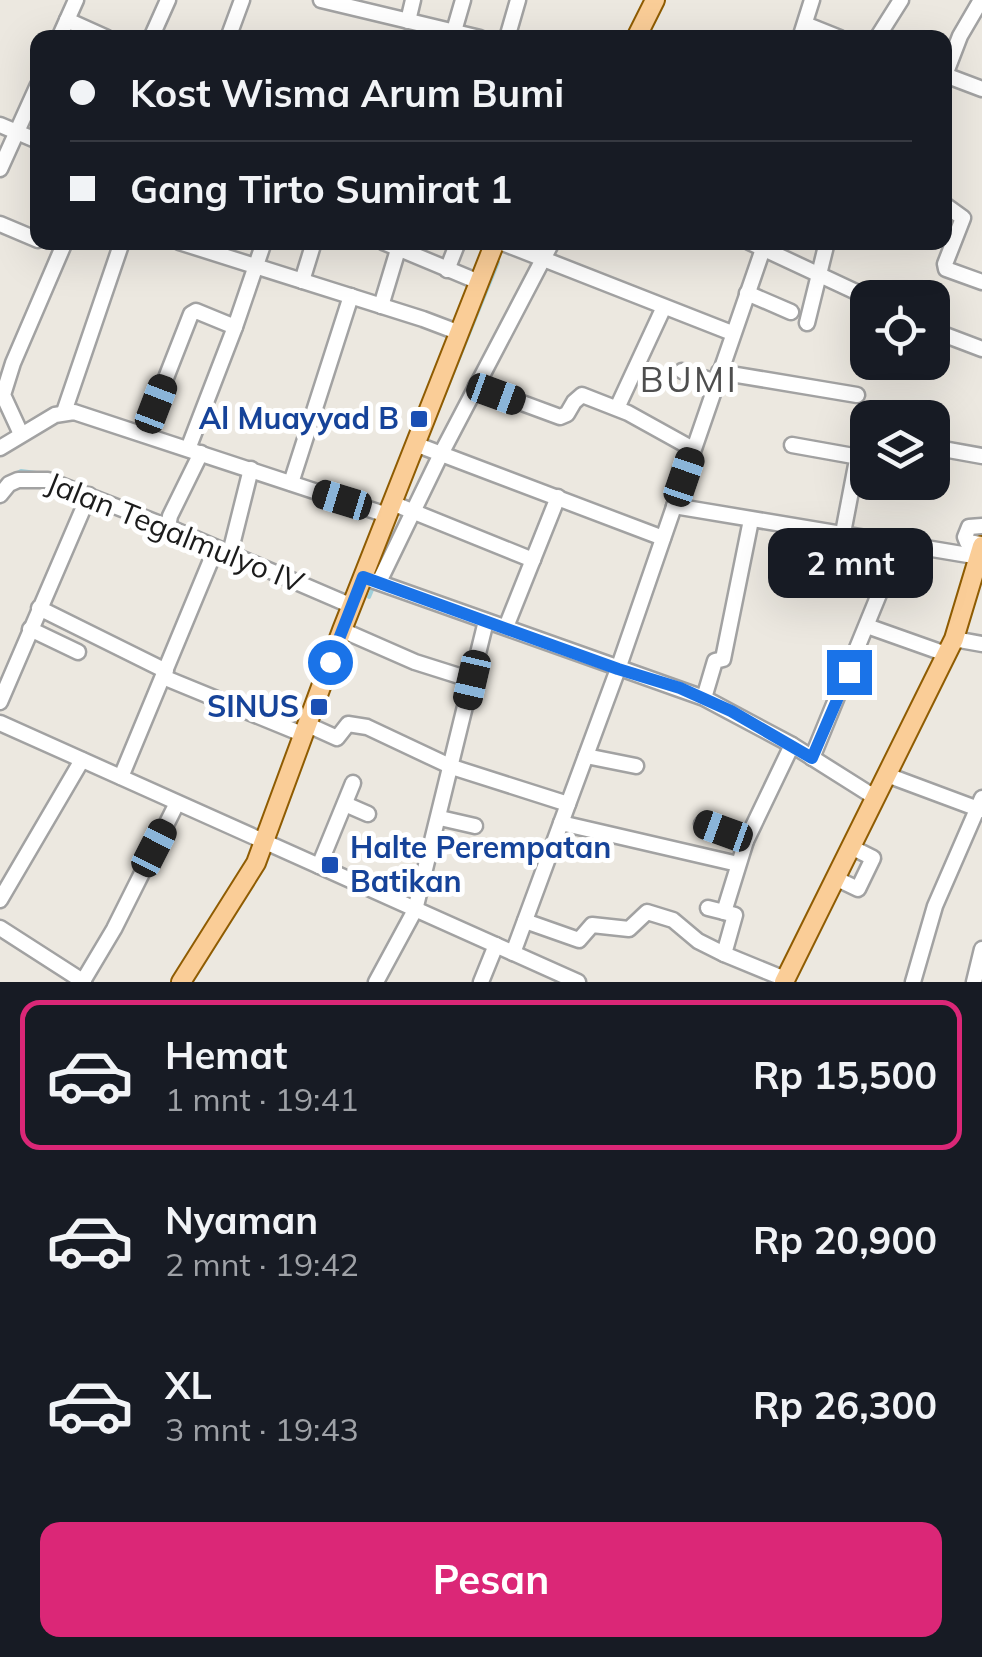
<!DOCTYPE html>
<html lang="id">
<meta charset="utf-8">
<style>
:root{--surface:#171b24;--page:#20242c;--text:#f1f3f6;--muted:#9ea1a6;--line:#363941;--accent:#db2777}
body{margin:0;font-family:Mulish,sans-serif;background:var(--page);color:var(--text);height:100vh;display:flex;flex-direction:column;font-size:38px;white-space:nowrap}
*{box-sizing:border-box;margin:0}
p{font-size:32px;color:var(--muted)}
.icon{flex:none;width:55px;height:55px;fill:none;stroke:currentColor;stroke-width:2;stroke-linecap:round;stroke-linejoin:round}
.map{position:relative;height:982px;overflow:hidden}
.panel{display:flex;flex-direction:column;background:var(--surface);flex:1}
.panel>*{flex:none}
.banner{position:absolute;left:30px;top:30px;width:922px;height:220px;border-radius:20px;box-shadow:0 10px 40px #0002;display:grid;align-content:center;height:220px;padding:0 40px;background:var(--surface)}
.tools{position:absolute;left:850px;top:280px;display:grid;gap:20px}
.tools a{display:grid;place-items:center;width:100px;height:100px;border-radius:20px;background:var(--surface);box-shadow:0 10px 40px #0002;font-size:50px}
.end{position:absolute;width:45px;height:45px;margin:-22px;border:12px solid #1a73e8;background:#fff;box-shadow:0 0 0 5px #fff}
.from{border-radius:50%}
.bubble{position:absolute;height:70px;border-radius:20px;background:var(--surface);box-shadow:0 10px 40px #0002;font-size:32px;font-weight:700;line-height:70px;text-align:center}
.car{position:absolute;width:30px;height:60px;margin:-30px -15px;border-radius:12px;box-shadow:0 0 8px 2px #0007;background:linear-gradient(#222 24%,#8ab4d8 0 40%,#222 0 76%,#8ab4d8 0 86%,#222 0)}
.banner b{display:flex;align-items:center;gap:35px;height:95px;font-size:38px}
.banner b+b{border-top:2px solid var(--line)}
.banner i{width:25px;height:25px;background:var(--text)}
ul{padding:18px 0 0;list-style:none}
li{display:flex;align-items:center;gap:30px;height:150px;margin:0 20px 15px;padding:0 20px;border:5px solid transparent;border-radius:20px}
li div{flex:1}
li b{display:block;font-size:38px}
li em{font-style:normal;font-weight:700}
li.selected{border-color:var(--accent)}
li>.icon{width:90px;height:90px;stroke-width:1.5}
.primary-button{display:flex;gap:20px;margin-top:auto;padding:20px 40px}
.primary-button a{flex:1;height:115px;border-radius:20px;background:var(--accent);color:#fff;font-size:40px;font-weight:700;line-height:115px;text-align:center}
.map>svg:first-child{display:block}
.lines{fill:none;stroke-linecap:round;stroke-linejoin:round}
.stream{stroke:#a0cfda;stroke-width:4}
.minor-casing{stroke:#a2a2a2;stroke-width:19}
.major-casing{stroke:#8f5c02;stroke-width:22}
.minor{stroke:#fff;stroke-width:14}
.major{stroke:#facd97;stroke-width:18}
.route{stroke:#1a73e8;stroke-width:12}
.transit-dot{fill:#1a4fb4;stroke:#fff;stroke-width:4}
.labels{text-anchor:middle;stroke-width:10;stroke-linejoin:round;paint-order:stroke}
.transit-label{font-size:30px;font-weight:bold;fill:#164399;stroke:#fff;text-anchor:end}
.street-label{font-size:30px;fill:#1b1b1b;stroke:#fff}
.quarter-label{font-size:35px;letter-spacing:2.5px;fill:#4e4e4e;stroke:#fff}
</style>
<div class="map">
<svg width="982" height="982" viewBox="0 0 982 982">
<rect width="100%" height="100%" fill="#ece8e0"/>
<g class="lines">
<g class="stream">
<path d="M 436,415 L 498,262"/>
<path d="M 0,483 L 21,471 L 44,474"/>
<path d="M 382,560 L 394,521"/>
<path d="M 308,580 L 345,595"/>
<path d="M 369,597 L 375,583"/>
</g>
<g class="minor-casing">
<g id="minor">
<path d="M 321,0 L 480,38"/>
<path d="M 67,20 L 107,38"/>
<path d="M 408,21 L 413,0"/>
<path d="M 805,24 L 840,38"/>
<path d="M 454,31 L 463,0"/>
<path d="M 59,38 L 76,0"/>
<path d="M 151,38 L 168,0"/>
<path d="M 228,38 L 242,0"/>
<path d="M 507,38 L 518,0"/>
<path d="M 800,38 L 812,0"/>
<path d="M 877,38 L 901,0"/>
<path d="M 945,75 L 960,36 L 981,0"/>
<path d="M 945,75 L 982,89"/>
<path d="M 0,125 L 38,141"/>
<path d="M 0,169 L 38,85"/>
<path d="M 945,205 L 963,218 L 945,264 L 946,269 L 982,282"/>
<path d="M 0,224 L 38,240"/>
<path d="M 179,242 L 423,319 L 460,333"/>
<path d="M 383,242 L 479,282"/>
<path d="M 500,242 L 732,333"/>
<path d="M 749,242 L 869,298"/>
<path d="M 447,270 L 458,242"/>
<path d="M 302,281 L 314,242"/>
<path d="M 747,293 L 791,312"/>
<path d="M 381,306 L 400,243"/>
<path d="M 807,323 L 827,242"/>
<path d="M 932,330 L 982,349"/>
<path d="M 682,371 L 716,382"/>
<path d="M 719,372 L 857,395"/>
<path d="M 476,386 L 560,417 L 567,414 L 574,402 L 582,395 L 628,413 L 693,449"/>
<path d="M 617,408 L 663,309"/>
<path d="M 64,412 L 122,242"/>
<path d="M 21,434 L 3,395 L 13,363 L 65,242"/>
<path d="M 144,434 L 191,314 L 196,311 L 235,327"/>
<path d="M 415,444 L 663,538"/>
<path d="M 792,445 L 859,457"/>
<path d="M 932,447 L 982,456"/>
<path d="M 0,448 L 55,415 L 74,412 L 387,515"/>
<path d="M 188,449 L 235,327 L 264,242"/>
<path d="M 291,483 L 351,296"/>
<path d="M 0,495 L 9,484 L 18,480 L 48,480 L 168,527 L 352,606"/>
<path d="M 392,503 L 533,560"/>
<path d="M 674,506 L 980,557"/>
<path d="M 982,526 L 969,527 L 965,537 L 967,542 L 982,544"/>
<path d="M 168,527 L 170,516 L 201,453"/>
<path d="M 843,533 L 861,439 L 868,435"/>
<path d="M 230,553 L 251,469"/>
<path d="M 363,577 L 704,698 L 792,745 L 876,798"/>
<path d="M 379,582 L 441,454 L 552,242"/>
<path d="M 39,608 L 166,671"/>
<path d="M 867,626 L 946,654"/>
<path d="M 506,627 L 558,497"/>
<path d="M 30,629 L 78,652"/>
<path d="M 342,630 L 415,662 L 472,680"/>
<path d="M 954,639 L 982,644"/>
<path d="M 163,677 L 302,734"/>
<path d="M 704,698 L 715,661 L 723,659 L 751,520"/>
<path d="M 0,702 L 89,495"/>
<path d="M 0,723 L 578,982"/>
<path d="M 306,724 L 337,738 L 348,724 L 367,727 L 452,767 L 568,804"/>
<path d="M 586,756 L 636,766"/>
<path d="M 812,758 L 900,543"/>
<path d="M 887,775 L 981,810"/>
<path d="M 121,777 L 216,548"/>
<path d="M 345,804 L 368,814"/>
<path d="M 440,818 L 475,826"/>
<path d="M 561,823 L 738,864"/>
<path d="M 702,824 L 746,841"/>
<path d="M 319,866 L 353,783"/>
<path d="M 835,878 L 858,889 L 873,858 L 851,847"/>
<path d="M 0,900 L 82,760"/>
<path d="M 708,908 L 724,912"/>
<path d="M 525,921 L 579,940 L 592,925 L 629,929 L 647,912 L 673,920 L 698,941 L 724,954"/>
<path d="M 0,928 L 84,982"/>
<path d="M 513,953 L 618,669 L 763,249"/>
<path d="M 785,979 L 724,954 L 735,915 L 724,912 L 746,841 L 792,745"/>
<path d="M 83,981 L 114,929 L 177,803"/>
<path d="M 376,982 L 415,910 L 486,621"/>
<path d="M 481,982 L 496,945"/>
<path d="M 913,982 L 935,906 L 982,798"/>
<path d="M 974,982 L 982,949"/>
</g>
</g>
<g class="major-casing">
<g id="major">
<path d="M 636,38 L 655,0"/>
<path d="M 181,982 L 256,863 L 342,630 L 495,242"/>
<path d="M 784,982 L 954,639 L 982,546"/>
</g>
</g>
<use href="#minor" class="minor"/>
<use href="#major" class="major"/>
</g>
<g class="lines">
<path class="route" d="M 330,662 L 363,577 L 618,669 L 680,688 L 731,711 L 812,758 L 849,672"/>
</g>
<g class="transit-dot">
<rect x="409" y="409" width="20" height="20" rx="5"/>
<rect x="309" y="697" width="20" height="20" rx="5"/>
<rect x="320" y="855" width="20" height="20" rx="5"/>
</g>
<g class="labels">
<g class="transit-label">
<text x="399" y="429">Al Muayyad B</text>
<text x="299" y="717">SINUS</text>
<text x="350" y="858" text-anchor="start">Halte Perempatan<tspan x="350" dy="34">Batikan</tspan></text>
</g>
<g class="street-label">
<text transform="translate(175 533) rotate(22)" y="10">Jalan Tegalmulyo IV</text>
</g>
<g class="quarter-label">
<text x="689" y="392">BUMI</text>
</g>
</g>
</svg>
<div class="tools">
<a><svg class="icon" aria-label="locate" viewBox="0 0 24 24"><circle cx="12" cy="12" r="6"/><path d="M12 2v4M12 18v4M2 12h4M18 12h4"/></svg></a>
<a><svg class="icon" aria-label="layers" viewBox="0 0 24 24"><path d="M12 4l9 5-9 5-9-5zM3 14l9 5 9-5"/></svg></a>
</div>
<i class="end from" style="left:330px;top:662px"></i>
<i class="end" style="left:849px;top:672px"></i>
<div class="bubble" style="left:768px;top:528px;width:165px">2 mnt</div>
<i class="car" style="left:496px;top:394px;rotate:110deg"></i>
<i class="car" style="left:156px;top:404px;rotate:21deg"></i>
<i class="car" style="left:684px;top:477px;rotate:19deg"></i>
<i class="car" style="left:342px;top:500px;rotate:287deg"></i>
<i class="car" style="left:472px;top:680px;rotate:193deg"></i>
<i class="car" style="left:723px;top:831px;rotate:290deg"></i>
<i class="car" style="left:154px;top:848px;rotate:27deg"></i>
<div class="banner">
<b><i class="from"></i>Kost Wisma Arum Bumi</b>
<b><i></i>Gang Tirto Sumirat 1</b>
</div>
</div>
<section class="panel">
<ul>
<li class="selected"><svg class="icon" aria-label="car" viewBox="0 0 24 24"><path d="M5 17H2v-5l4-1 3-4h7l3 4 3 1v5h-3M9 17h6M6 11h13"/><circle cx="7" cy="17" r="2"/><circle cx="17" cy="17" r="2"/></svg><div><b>Hemat</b><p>1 mnt · 19:41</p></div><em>Rp 15,500</em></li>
<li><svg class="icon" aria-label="car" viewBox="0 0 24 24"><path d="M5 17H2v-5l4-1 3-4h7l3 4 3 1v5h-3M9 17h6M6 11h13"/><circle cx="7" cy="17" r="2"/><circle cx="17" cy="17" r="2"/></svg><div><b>Nyaman</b><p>2 mnt · 19:42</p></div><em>Rp 20,900</em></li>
<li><svg class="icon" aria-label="car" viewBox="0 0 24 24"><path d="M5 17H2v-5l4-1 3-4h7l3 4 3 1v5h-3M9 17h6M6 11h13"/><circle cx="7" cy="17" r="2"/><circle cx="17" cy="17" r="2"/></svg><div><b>XL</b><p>3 mnt · 19:43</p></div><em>Rp 26,300</em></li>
</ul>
<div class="primary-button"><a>Pesan</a></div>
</section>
